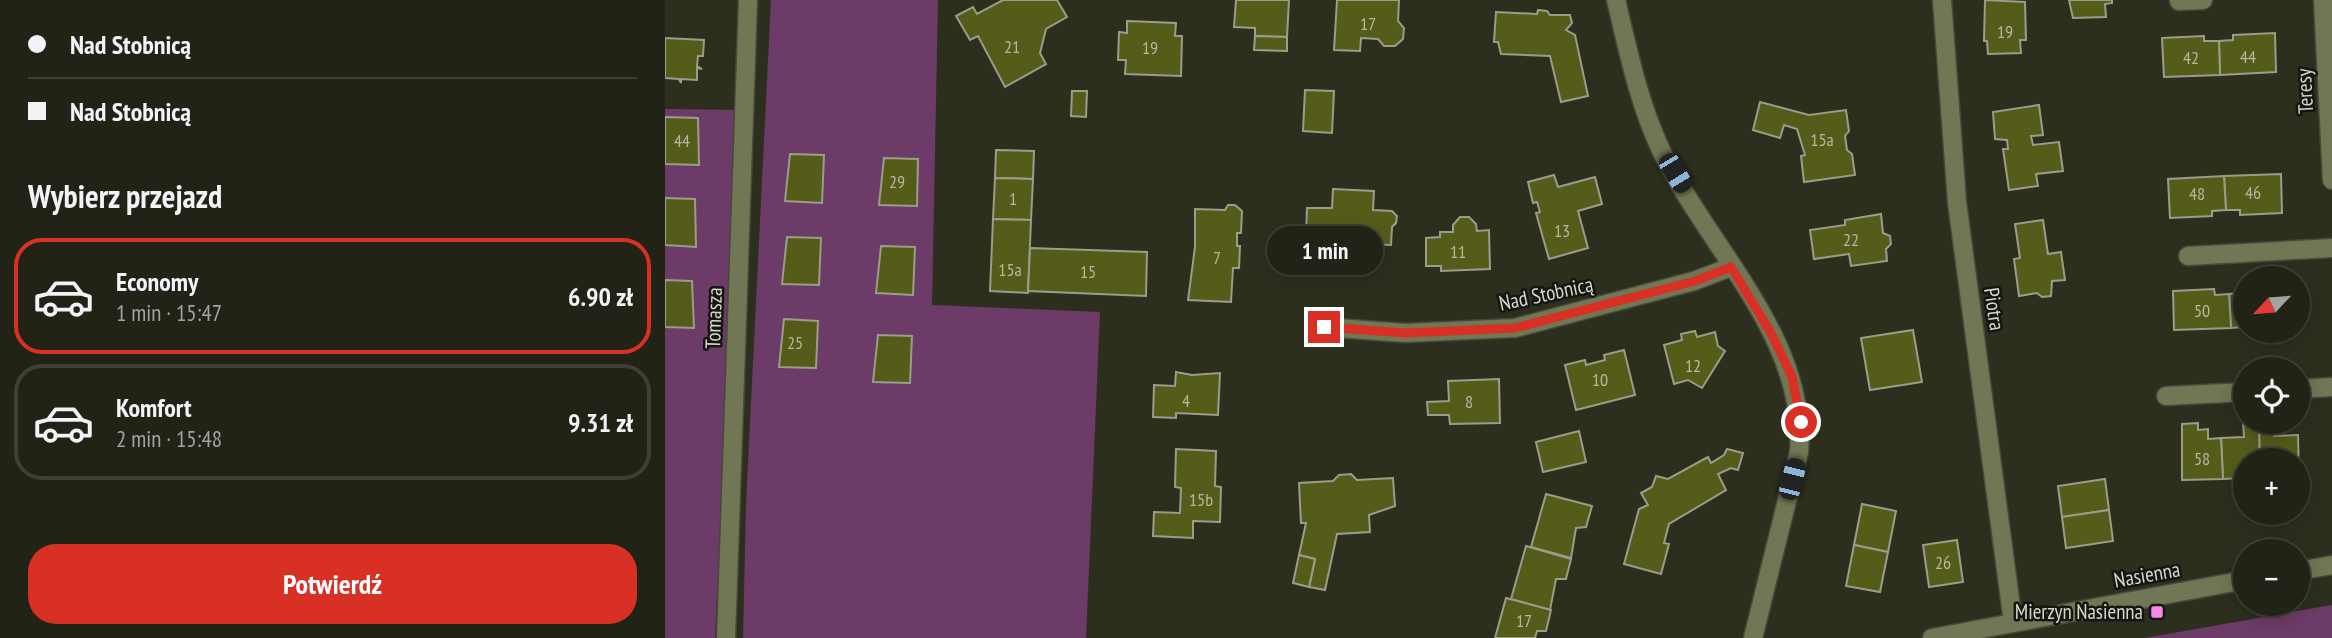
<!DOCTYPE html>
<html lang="pl">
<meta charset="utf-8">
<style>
:root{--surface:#212316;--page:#292b1f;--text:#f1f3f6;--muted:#a2a4a1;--line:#3e4035;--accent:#d93025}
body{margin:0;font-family:"PT Sans Narrow",sans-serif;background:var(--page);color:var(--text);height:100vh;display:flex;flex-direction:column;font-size:26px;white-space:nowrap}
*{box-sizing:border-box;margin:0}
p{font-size:23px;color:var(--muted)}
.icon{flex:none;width:38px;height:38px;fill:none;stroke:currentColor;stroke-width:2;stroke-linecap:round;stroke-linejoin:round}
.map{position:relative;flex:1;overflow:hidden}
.panel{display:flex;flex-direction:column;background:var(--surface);width:665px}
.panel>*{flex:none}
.top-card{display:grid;align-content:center;height:154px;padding:0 28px;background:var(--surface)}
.needle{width:46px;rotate:244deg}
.tools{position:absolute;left:1568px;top:266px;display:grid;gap:14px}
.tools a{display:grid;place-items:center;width:77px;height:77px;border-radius:50%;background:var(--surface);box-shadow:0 4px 18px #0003,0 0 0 2px var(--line);font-size:35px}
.end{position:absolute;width:32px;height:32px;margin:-16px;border:9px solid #d93025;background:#fff;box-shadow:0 0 0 4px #fff}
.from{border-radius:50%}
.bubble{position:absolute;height:49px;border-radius:24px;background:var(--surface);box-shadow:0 4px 18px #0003,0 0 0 2px var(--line);font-size:23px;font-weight:600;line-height:49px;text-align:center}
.car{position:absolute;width:21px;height:42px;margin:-21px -10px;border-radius:9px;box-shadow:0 0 5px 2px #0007;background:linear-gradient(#222 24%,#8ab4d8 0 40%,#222 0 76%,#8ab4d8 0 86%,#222 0)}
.top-card b{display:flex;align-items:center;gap:24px;height:66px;font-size:26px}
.top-card b+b{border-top:2px solid var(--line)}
.top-card i{width:18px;height:18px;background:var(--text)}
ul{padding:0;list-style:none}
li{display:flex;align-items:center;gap:21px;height:116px;margin:0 14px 10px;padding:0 14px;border:4px solid var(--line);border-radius:28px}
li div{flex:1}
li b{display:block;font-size:26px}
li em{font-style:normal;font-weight:600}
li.selected{border-color:var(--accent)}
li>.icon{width:63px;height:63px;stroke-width:1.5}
h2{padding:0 28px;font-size:32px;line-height:84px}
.cta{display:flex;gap:14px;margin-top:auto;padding:14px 28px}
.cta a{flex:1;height:80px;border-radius:28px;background:var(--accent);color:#fff;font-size:28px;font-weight:600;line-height:80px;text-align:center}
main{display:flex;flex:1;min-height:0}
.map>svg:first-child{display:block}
.green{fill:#6d3b68}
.building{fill:#555c1a;stroke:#999d89;stroke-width:2}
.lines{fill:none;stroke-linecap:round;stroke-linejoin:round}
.minor-casing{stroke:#474a3a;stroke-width:21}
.minor{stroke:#717655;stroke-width:18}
.route{stroke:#d93025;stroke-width:9}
.poi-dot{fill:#f788ec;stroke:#15160f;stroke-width:2.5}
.labels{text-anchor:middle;stroke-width:5;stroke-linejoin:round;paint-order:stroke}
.number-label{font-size:18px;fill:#b5b8a0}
.street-label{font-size:21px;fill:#d5d7cd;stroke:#15160f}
.poi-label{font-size:21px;fill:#d5d7cd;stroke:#15160f;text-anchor:end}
</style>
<main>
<section class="panel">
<div class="top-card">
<b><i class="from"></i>Nad Stobnicą</b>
<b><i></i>Nad Stobnicą</b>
</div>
<h2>Wybierz przejazd</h2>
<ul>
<li class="selected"><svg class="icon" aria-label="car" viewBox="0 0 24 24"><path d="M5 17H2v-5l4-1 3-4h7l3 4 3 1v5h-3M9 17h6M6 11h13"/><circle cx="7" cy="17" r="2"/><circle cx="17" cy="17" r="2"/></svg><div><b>Economy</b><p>1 min · 15:47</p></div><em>6.90 zł</em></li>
<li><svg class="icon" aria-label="car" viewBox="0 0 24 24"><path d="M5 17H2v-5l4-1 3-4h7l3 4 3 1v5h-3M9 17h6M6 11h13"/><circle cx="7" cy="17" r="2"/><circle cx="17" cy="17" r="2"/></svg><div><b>Komfort</b><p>2 min · 15:48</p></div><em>9.31 zł</em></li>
</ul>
<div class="cta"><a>Potwierdź</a></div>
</section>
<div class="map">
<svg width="1667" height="638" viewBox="0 0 1667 638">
<rect width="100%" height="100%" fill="#2c2f1e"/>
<g class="green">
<path d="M 106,0 L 273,0 L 267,305 L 435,312 L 421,638 L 78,638 L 81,503 Z"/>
<path d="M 0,109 L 76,110 L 50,638 L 0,638 Z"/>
<path d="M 1667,605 L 1667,638 L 1480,638 Z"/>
</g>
<g class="building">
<path d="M 338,0 L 392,0 L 402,17 L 381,29 L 375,53 L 381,64 L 340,87 L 313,36 L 305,40 L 291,16 L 308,7 L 312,14 Z"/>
<path d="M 571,0 L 624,0 L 622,37 L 590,36 L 590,28 L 569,27 Z"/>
<path d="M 672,0 L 734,0 L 733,21 L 739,28 L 738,39 L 730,46 L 719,46 L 713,39 L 696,38 L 695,51 L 669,50 Z"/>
<path d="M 1320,0 L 1360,2 L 1361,40 L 1355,40 L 1356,53 L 1323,54 L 1322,41 L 1319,41 Z"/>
<path d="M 1404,0 L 1447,0 L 1447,3 L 1440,4 L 1441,17 L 1408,18 Z"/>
<path d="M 873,10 L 882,11 L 885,15 L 905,15 L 907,23 L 901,30 L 910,35 L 923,96 L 896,102 L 885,56 L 836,54 L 833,42 L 829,42 L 831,12 L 872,14 Z"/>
<path d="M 462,21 L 511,23 L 510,36 L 517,36 L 516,76 L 460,74 L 461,60 L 453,60 L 454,32 L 462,33 Z"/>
<path d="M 1610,33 L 1611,72 L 1555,75 L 1554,41 L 1568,40 L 1568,35 Z"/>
<path d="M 590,36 L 622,37 L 622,51 L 589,50 Z"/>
<path d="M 1539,36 L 1539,41 L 1554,41 L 1555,75 L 1499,77 L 1497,38 Z"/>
<path d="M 0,38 L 39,40 L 38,56 L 33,56 L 32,66 L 37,69 L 32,68 L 32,80 L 16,79 L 16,83 L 14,79 L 0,78 Z"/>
<path d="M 640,90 L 669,91 L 667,133 L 638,131 Z"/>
<path d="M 407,91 L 422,91 L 421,117 L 406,116 Z"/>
<path d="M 1095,102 L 1144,115 L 1181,110 L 1184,131 L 1180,136 L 1182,150 L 1187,154 L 1190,175 L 1139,182 L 1136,156 L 1140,155 L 1132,129 L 1119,125 L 1115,138 L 1088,130 Z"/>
<path d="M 1374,105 L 1378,135 L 1366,136 L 1368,145 L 1394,142 L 1398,171 L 1371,174 L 1373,186 L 1344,190 L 1338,149 L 1343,149 L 1342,140 L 1330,139 L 1328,112 Z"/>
<path d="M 0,117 L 33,118 L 34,165 L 0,164 Z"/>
<path d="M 331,150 L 369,151 L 368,179 L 330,178 Z"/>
<path d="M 125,154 L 159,155 L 157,203 L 120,201 Z"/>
<path d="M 219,158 L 253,159 L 252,206 L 214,205 Z"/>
<path d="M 1616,174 L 1617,213 L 1575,215 L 1575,210 L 1561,210 L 1559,176 Z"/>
<path d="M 889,175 L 893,187 L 930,177 L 937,204 L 913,211 L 923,248 L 884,259 L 871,213 L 875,212 L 872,202 L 868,203 L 863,182 Z"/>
<path d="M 1559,176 L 1561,210 L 1547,211 L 1547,216 L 1505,218 L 1503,179 Z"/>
<path d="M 330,178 L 368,179 L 366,220 L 328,219 Z"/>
<path d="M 668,189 L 709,191 L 708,210 L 727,211 L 732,216 L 731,223 L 727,227 L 726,245 L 694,244 L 694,250 L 673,249 L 674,243 L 666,243 L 667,236 L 641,235 L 642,208 L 667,208 Z"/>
<path d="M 0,198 L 30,199 L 31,247 L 0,245 Z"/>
<path d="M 563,205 L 570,205 L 577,211 L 576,233 L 572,233 L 572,246 L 575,246 L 574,268 L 568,268 L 566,302 L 523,300 L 530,247 L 530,209 L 560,210 Z"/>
<path d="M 1216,214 L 1218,233 L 1225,236 L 1226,244 L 1221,249 L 1222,261 L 1186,266 L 1184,254 L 1149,259 L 1145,230 L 1180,225 L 1180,220 Z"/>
<path d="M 795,217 L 804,217 L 811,224 L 812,231 L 824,230 L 825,269 L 776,271 L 776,266 L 761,266 L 761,238 L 775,237 L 775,232 L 788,232 L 788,225 Z"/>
<path d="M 328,219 L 366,220 L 363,293 L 325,291 Z"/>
<path d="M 1378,220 L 1383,254 L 1396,252 L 1400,280 L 1387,281 L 1386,296 L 1377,297 L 1372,293 L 1354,296 L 1349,259 L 1355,258 L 1350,224 Z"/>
<path d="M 122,237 L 156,238 L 154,285 L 117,284 Z"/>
<path d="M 216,246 L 250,247 L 248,295 L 211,293 Z"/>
<path d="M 365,248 L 482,252 L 481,296 L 363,291 Z"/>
<path d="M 0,280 L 27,281 L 29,328 L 0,327 Z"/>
<path d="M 1578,288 L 1580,327 L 1566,328 L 1564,294 L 1578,293 Z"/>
<path d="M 1549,289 L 1550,295 L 1564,294 L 1566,328 L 1509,330 L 1508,291 Z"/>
<path d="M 119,319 L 153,321 L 151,368 L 114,367 Z"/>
<path d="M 1248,330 L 1257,382 L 1205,390 L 1196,338 Z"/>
<path d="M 1030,331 L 1032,337 L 1050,332 L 1053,346 L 1060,351 L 1037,388 L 1023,380 L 1009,384 L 999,345 L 1017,340 L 1016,334 Z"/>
<path d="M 213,335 L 247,336 L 245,383 L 208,382 Z"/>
<path d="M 959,350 L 970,395 L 911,410 L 900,365 L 920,360 L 921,365 L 940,360 L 939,355 Z"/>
<path d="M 511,372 L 527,375 L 555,373 L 553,415 L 511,413 L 511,418 L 488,417 L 489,385 L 510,386 Z"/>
<path d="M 834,379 L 835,423 L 785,424 L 784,415 L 763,415 L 762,402 L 784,401 L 783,381 Z"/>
<path d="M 1578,422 L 1594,422 L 1595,460 L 1580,460 L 1580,478 L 1558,479 L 1556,438 L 1579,437 Z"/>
<path d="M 1594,422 L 1609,422 L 1609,436 L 1633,435 L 1634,476 L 1633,460 L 1595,460 Z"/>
<path d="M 1533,423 L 1533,430 L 1543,429 L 1543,439 L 1556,438 L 1558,479 L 1517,480 L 1517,424 Z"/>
<path d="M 914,431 L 921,462 L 878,472 L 871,442 Z"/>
<path d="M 511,449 L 551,451 L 550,486 L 556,487 L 555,522 L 528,521 L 528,538 L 488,536 L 489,512 L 515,513 L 516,488 L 510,487 Z"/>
<path d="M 1062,449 L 1078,453 L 1073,470 L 1066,468 L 1053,474 L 1061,490 L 1004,524 L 999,543 L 1004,544 L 996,574 L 959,564 L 974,509 L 983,505 L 976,493 L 987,487 L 991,476 L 1003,479 L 1043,457 L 1046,463 L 1059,455 Z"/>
<path d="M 686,474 L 692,480 L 728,478 L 730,506 L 704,515 L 705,532 L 672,534 L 660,590 L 644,587 L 650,559 L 634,555 L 641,523 L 636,523 L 634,483 L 668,481 L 674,475 Z"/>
<path d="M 1440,479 L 1444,510 L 1397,517 L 1393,486 Z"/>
<path d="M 881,494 L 927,506 L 921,527 L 911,528 L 906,558 L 866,547 Z"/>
<path d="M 1197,504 L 1231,511 L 1223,552 L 1189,545 Z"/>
<path d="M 1444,510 L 1448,541 L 1401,548 L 1397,517 Z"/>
<path d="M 1292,540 L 1298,582 L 1264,587 L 1258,545 Z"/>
<path d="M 1189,545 L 1223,552 L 1215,592 L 1181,586 Z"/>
<path d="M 861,546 L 906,559 L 901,579 L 891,579 L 885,610 L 846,599 Z"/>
<path d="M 634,555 L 650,559 L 644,587 L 628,583 Z"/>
<path d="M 841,598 L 886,610 L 881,631 L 872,631 L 870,638 L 830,638 Z"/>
</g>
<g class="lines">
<g class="minor-casing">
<g id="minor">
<path d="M 951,0 C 963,50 973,100 995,148 C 1041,246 1143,337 1134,452 L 1088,638"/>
<path d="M 1277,0 L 1292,202 L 1348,622"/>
<path d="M 1658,0 L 1667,180"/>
<path d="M 1514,1 L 1538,0"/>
<path d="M 1523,256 L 1667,248"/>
<path d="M 659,327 L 740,333 L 850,328 L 1029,281 L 1066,267"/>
<path d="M 1633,389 L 1667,387"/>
<path d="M 1501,396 L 1580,392"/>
<path d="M 1633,571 L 1667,565"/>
<path d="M 61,638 L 83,0"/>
<path d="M 1267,638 L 1580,580"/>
</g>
</g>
<use href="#minor" class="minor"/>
</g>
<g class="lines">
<path class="route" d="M 659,327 L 740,333 L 850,328 L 1030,281 L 1066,267 L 1107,335 L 1127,377 L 1136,422"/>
</g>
<rect class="poi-dot" x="1485" y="605" width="14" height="14" rx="3.5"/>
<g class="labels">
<g class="number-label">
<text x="703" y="30">17</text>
<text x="1340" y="38">19</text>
<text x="347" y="53">21</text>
<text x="485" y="54">19</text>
<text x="1583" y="63">44</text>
<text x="1526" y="64">42</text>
<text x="1157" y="146">15a</text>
<text x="17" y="147">44</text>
<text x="232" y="188">29</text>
<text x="1588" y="199">46</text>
<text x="1532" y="200">48</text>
<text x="348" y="205">1</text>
<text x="897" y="237">13</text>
<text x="1186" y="246">22</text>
<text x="793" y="258">11</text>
<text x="552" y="264">7</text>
<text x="345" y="276">15a</text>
<text x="423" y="278">15</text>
<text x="1537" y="317">50</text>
<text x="130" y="349">25</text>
<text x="1028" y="372">12</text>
<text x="935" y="386">10</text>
<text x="521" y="407">4</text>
<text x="804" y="408">8</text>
<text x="1537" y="465">58</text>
<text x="536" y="506">15b</text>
<text x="1278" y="569">26</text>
<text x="859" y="627">17</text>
</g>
<g class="street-label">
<text transform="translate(1640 91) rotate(-93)" y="7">Teresy</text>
<text transform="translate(881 294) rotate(-12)" y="7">Nad Stobnicą</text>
<text transform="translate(1329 309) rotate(82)" y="7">Piotra</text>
<text transform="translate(49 318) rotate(-88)" y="7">Tomasza</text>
<text transform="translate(1482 575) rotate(-10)" y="7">Nasienna</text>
</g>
<g class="poi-label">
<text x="1478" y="619">Mierzyn Nasienna</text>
</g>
</g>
</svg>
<div class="tools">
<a><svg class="needle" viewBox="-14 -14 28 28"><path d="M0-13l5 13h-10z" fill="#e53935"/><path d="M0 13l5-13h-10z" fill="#a2a4a1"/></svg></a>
<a><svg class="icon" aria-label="locate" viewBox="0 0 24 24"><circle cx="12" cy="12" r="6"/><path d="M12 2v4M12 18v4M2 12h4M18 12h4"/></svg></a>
<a>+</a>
<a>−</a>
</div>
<i class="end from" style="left:1136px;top:422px"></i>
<i class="end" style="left:659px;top:327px"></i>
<div class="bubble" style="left:602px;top:226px;width:116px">1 min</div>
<i class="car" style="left:1010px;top:173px;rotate:149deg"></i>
<i class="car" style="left:1127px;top:479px;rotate:14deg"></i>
</div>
</main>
